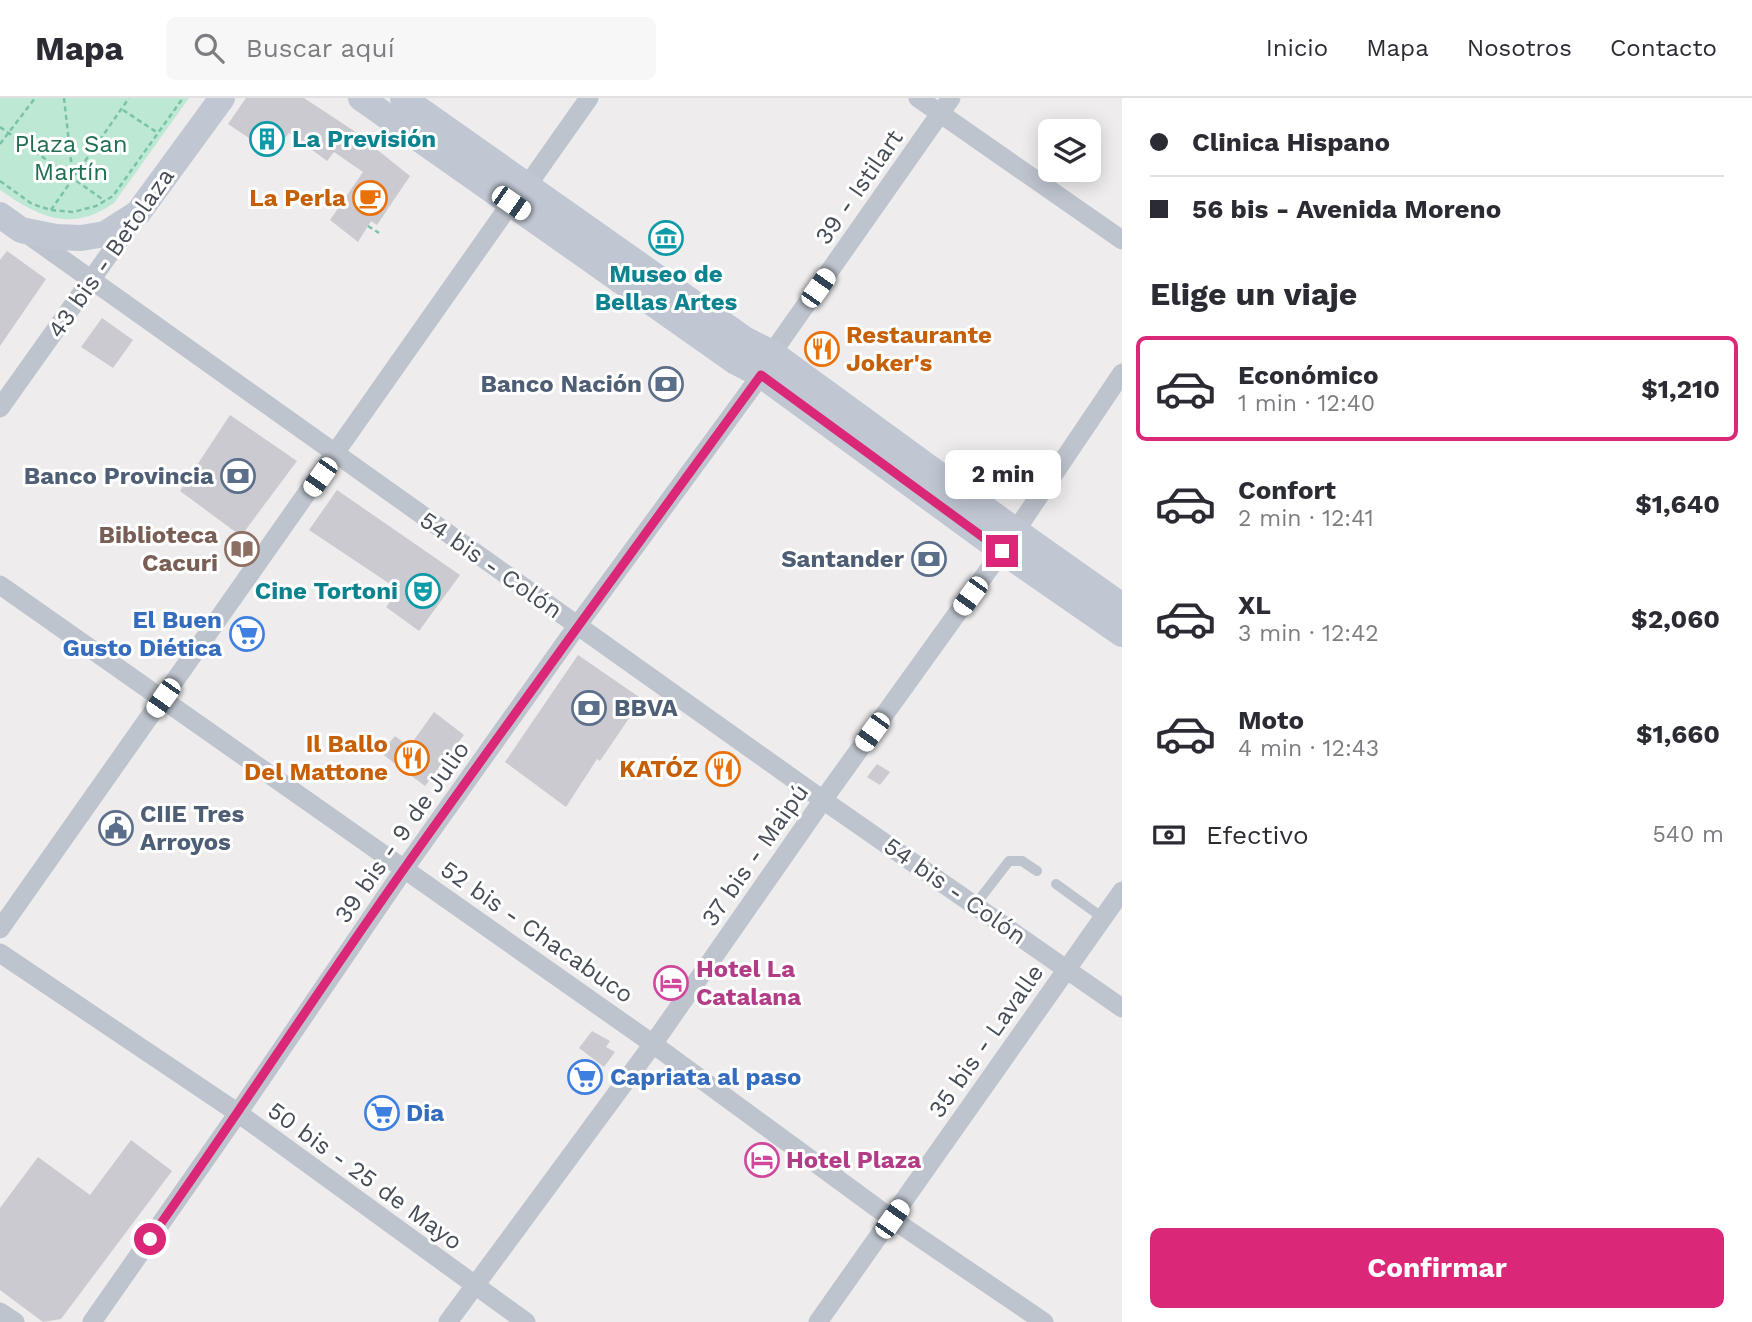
<!DOCTYPE html>
<html lang="es">
<meta charset="utf-8">
<style>
:root{--surface:#fff;--page:#f7f7f7;--text:#2b2b33;--muted:#7c7c81;--line:#e1e1e2;--accent:#db2777}
body{margin:0;font-family:"Work Sans",sans-serif;background:var(--page);color:var(--text);height:100vh;display:flex;flex-direction:column;font-size:26px;white-space:nowrap}
*{box-sizing:border-box;margin:0}
p{font-size:23px;color:var(--muted)}
.icon{flex:none;width:38px;height:38px;fill:none;stroke:currentColor;stroke-width:2;stroke-linecap:round;stroke-linejoin:round}
.map{position:relative;flex:1;overflow:hidden}
.side{display:flex;flex-direction:column;background:var(--surface);width:630px}
.side>*{flex:none}
.top-card{display:grid;align-content:center;height:154px;padding:0 28px;background:var(--surface)}
.fabs{position:absolute;left:1038px;top:21px;display:grid;gap:14px}
.fabs a{display:grid;place-items:center;width:63px;height:63px;border-radius:10px;background:var(--surface);box-shadow:0 4px 18px #0003;font-size:35px}
.end{position:absolute;width:32px;height:32px;margin:-16px;border:9px solid #db2777;background:#fff;box-shadow:0 0 0 4px #fff}
.from{border-radius:50%}
.bubble{position:absolute;height:49px;border-radius:10px;background:var(--surface);box-shadow:0 4px 18px #0003;font-size:23px;font-weight:700;line-height:49px;text-align:center}
.car{position:absolute;width:21px;height:42px;margin:-21px -10px;border-radius:9px;box-shadow:0 0 5px 2px #0007;background:linear-gradient(#fff 24%,#345 0 40%,#fff 0 76%,#345 0 86%,#fff 0)}
.top-card b{display:flex;align-items:center;gap:24px;height:66px;font-size:26px}
.top-card b+b{border-top:2px solid var(--line)}
.top-card i{width:18px;height:18px;background:var(--text)}
ul{padding:0;list-style:none}
li{display:flex;align-items:center;gap:21px;height:105px;margin:0 14px 10px;padding:0 14px;border:4px solid transparent;border-radius:10px}
li div{flex:1}
li b{display:block;font-size:26px}
li em{font-style:normal;font-weight:700}
li.selected{border-color:var(--accent)}
li>.icon{width:63px;height:63px;stroke-width:1.5}
h2{padding:0 28px;font-size:32px;line-height:84px}
.pay{display:flex;align-items:center;gap:18px;height:77px;padding:0 28px;font-size:26px}
.pay p{margin-inline-start:auto}
.cta{display:flex;gap:14px;margin-top:auto;padding:14px 28px}
.cta a{flex:1;height:80px;border-radius:10px;background:var(--accent);color:#fff;font-size:28px;font-weight:700;line-height:80px;text-align:center}
header{display:flex;align-items:center;gap:42px;box-sizing:border-box;height:98px;padding:0 35px;background:var(--surface);border-bottom:2px solid var(--line)}
header strong{font-size:33px}
nav{display:flex;gap:38px;margin-inline-start:auto;font-size:24px}
.search{width:490px;height:63px;background:var(--page);display:flex;align-items:center;gap:18px;box-sizing:border-box;padding:0 24px;border-radius:10px;color:var(--muted);font-size:26px}
main{display:flex;flex:1;min-height:0}
.map>svg:first-child{display:block}
.green{fill:#bde8d4}
.building{fill:#cacad0}
.lines{fill:none;stroke-linecap:round;stroke-linejoin:round}
.path{stroke:#7ac2a8;stroke-width:2.5;stroke-dasharray:5 3.5;stroke-linecap:butt}
.lane{stroke:#bec4cd;stroke-width:10}
.street{stroke:#bec4cd;stroke-width:19}
.secondary{stroke:#c0c7d3;stroke-width:26}
.route{stroke:#db2777;stroke-width:9}
.labels{text-anchor:middle;stroke-width:6;stroke-linejoin:round;paint-order:stroke}
.culture-label{font-size:24px;font-weight:bold;fill:#0d838f;stroke:#fff;text-anchor:start}
.park-label{font-size:24px;fill:#206f52;stroke:#fff}
.street-label{font-size:24px;fill:#464d57;stroke:#fff}
.food-label{font-size:24px;font-weight:bold;fill:#c56008;stroke:#fff;text-anchor:end}
.service-label{font-size:24px;font-weight:bold;fill:#4e5e75;stroke:#fff;text-anchor:end}
.education-label{font-size:24px;font-weight:bold;fill:#785e54;stroke:#fff;text-anchor:end}
.shop-label{font-size:24px;font-weight:bold;fill:#366cbe;stroke:#fff;text-anchor:start}
.hotel-label{font-size:24px;font-weight:bold;fill:#b23c85;stroke:#fff;text-anchor:start}
</style>
<header>
<strong>Mapa</strong>
<div class="search"><svg class="icon" aria-label="search" viewBox="0 0 24 24"><circle cx="10" cy="10" r="6"/><path d="M15 15l6 6"/></svg>Buscar aquí</div>
<nav><a>Inicio</a><a>Mapa</a><a>Nosotros</a><a>Contacto</a></nav>
</header>
<main>
<div class="map">
<svg width="1122" height="1224" viewBox="0 0 1122 1224">
<rect width="100%" height="100%" fill="#eeecec"/>
<path class="green" d="M 0,0 L 189,0 L 114,105 C 71,135 39,119 0,92 Z"/>
<g class="building">
<path d="M 246,0 L 304,0 L 377,48 L 375,50 L 410,78 L 377,127 L 371,123 L 358,144 L 330,122 L 363,74 L 334,54 L 327,63 L 289,35 L 273,56 L 228,26 Z"/>
<path d="M 7,153 L 46,181 L 0,248 L 0,162 Z"/>
<path d="M 102,220 L 133,242 L 113,270 L 81,249 Z"/>
<path d="M 230,317 L 297,363 L 241,438 L 180,393 Z"/>
<path d="M 337,392 L 460,477 L 419,533 L 386,509 L 399,492 L 309,432 Z"/>
<path d="M 578,557 L 642,601 L 600,663 L 597,661 L 566,709 L 505,664 Z"/>
<path d="M 434,614 L 464,637 L 425,688 L 381,655 L 395,638 L 409,649 Z"/>
<path d="M 877,666 L 890,674 L 880,687 L 867,679 Z"/>
<path d="M 592,933 L 610,943 L 606,949 L 615,954 L 604,969 L 579,950 Z"/>
<path d="M 131,1042 L 172,1073 L 61,1221 L 43,1224 L 0,1192 L 0,1110 L 38,1059 L 90,1097 Z"/>
</g>
<g class="lines">
<g class="path">
<path d="M 64,0 L 73,80"/>
<path d="M 123,12 L 158,35"/>
<path d="M 0,29 L 105,103"/>
<path d="M 0,46 L 35,0"/>
<path d="M 0,83 L 32,106 L 51,112 L 73,114 L 96,108 L 113,98 L 183,0"/>
<path d="M 51,112 L 129,0"/>
<path d="M 368,128 L 379,135"/>
</g>
<g class="lane">
<path d="M 1056,786 L 1103,820"/>
<path d="M 975,807 L 1009,763 L 1022,763 L 1037,773"/>
</g>
<g class="street">
<path d="M 918,0 L 1122,142"/>
<path d="M 27,136 L 823,702 L 1122,910"/>
<path d="M 0,310 L 135,120"/>
<path d="M 0,487 L 653,946 L 892,1121 L 1044,1224"/>
<path d="M 0,831 L 511,105 L 527,88 L 589,0"/>
<path d="M 0,855 L 238,1015 L 526,1224"/>
<path d="M 0,1214 L 15,1224"/>
<path d="M 92,1224 L 238,1015 L 405,770 L 577,528 L 761,277 L 772,255 L 951,0"/>
<path d="M 448,1224 L 653,946 L 823,702 L 1002,453 L 1122,275"/>
<path d="M 818,1224 L 1122,793"/>
</g>
<g class="secondary">
<path d="M 361,0 L 736,264 L 761,277 L 1002,453 L 1122,536"/>
<path d="M 403,0 L 746,242 L 772,255 L 1016,433 L 1122,508"/>
<path d="M 0,117 L 21,132 L 56,139 L 81,140 L 105,136 L 138,115 L 222,0"/>
</g>
</g>
<g class="lines">
<path class="route" d="M 150,1141 C 237,1018 319,891 406,768 C 523,603 642,440 761,277 L 1002,453"/>
</g>
<defs>
<g id="building-ring" transform="scale(1.75)"><circle r="9.5" fill="#fff" stroke="#0f9aa8" stroke-width="1.5"/><path d="M-4-6H4V6H1V3H-1V6H-4ZM-2.5-4.3h1.7v1.8h-1.7ZM.8-4.3h1.7v1.8H.8ZM-2.5-1h1.7V.8h-1.7ZM.8-1h1.7V.8H.8Z" fill="#0f9aa8"/></g>
<g id="cafe-ring" transform="scale(1.75)"><circle r="9.5" fill="#fff" stroke="#e8710a" stroke-width="1.5"/><path d="M-5.5-4.5H6V0H3Q3 3.5 0 3.5H-2.5Q-5.5 3.5-5.5 0ZM3-3.2v2h1.7v-2ZM-6 4.5H4V6H-6Z" fill="#e8710a"/></g>
<g id="museum-ring" transform="scale(1.75)"><circle r="9.5" fill="#fff" stroke="#0f9aa8" stroke-width="1.5"/><path d="M0-6L6-3V-2H-6V-3ZM-5-1h2V3h-2ZM-1-1h2V3h-2ZM3-1h2V3H3ZM-6 4H6V6H-6Z" fill="#0f9aa8"/></g>
<g id="restaurant-ring" transform="scale(1.75)"><circle r="9.5" fill="#fff" stroke="#e8710a" stroke-width="1.5"/><path d="M-5-6h1v4h1v-4h1v4h1v-4h1v5L-1.5 .5V6h-2V.5L-5-1ZM5-6V6H3V1.5H1.5Q1.5-4 5-6Z" fill="#e8710a"/></g>
<g id="bank-ring" transform="scale(1.75)"><circle r="9.5" fill="#fff" stroke="#5c6f8a" stroke-width="1.5"/><path d="M-6-4H6V4H-6ZM0-2.3a2.3 2.3 0 1 0 0 4.6a2.3 2.3 0 1 0 0-4.6Z" fill="#5c6f8a"/></g>
<g id="library-ring" transform="scale(1.75)"><circle r="9.5" fill="#fff" stroke="#8d6e63" stroke-width="1.5"/><path d="M-6-4Q-3-5.5-.7-3.5V5Q-3 3-6 4ZM6-4Q3-5.5 .7-3.5V5Q3 3 6 4Z" fill="#8d6e63"/></g>
<g id="theatre-ring" transform="scale(1.75)"><circle r="9.5" fill="#fff" stroke="#0f9aa8" stroke-width="1.5"/><path d="M-5-5.5Q0-4 5-5.5V0Q5 5 0 6Q-5 5-5 0ZM-3.3-2.5H-1v1.5H-3.3ZM1-2.5H3.3v1.5H1ZM-2.8 1Q0 5.5 2.8 1Z" fill="#0f9aa8"/></g>
<g id="supermarket-ring" transform="scale(1.75)"><circle r="9.5" fill="#fff" stroke="#3f7fe0" stroke-width="1.5"/><path d="M-6-5.5h2.5l.6 2H6L4.5 2H-2.5L-4.4-4H-6ZM-1.5 3.2a1.3 1.3 0 1 0 .1 0ZM3 3.2a1.3 1.3 0 1 0 .1 0Z" fill="#3f7fe0"/></g>
<g id="civic-ring" transform="scale(1.75)"><circle r="9.5" fill="#fff" stroke="#5c6f8a" stroke-width="1.5"/><path d="M-.6-6.5H3V-4.5H.6V-3L4-1V1h2V6H-6V1h2V-1L-.6-3ZM-1.2 2.5V6h2.4V2.5Z" fill="#5c6f8a"/></g>
<g id="hotel-ring" transform="scale(1.75)"><circle r="9.5" fill="#fff" stroke="#d1479c" stroke-width="1.5"/><path d="M-6-4.5h1.5V1H6V5H4.5V3h-9V5H-6ZM-4 0a1.8 1.8 0 1 1 3.6 0ZM.5 0V-2.5h3Q6-2.5 6 0Z" fill="#d1479c"/></g>
</defs>
<g fill-rule="evenodd">
<use href="#building-ring" x="267" y="41"/>
<use href="#cafe-ring" x="370" y="100"/>
<use href="#museum-ring" x="666" y="140"/>
<use href="#restaurant-ring" x="822" y="251"/>
<use href="#bank-ring" x="666" y="286"/>
<use href="#bank-ring" x="238" y="378"/>
<use href="#library-ring" x="242" y="451"/>
<use href="#bank-ring" x="929" y="461"/>
<use href="#theatre-ring" x="423" y="493"/>
<use href="#supermarket-ring" x="247" y="536"/>
<use href="#bank-ring" x="589" y="610"/>
<use href="#restaurant-ring" x="412" y="660"/>
<use href="#restaurant-ring" x="723" y="671"/>
<use href="#civic-ring" x="116" y="730"/>
<use href="#hotel-ring" x="671" y="885"/>
<use href="#supermarket-ring" x="585" y="979"/>
<use href="#supermarket-ring" x="382" y="1015"/>
<use href="#hotel-ring" x="762" y="1062"/>
</g>
<g class="labels">
<g class="culture-label">
<text x="292" y="49">La Previsión</text>
<text x="666" y="184" text-anchor="middle">Museo de<tspan x="666" dy="28">Bellas Artes</tspan></text>
<text x="398" y="501" text-anchor="end">Cine Tortoni</text>
</g>
<g class="park-label">
<text x="71" y="54">Plaza San<tspan x="71" dy="28">Martín</tspan></text>
</g>
<g class="street-label">
<text transform="translate(859 89) rotate(-55)" y="8">39 - Istilart</text>
<text transform="translate(111 155) rotate(-55)" y="8">43 bis - Betolaza</text>
<text transform="translate(491 467) rotate(35)" y="8">54 bis - Colón</text>
<text transform="translate(402 734) rotate(-55)" y="8">39 bis - 9 de Julio</text>
<text transform="translate(755 757) rotate(-55)" y="8">37 bis - Maipú</text>
<text transform="translate(955 793) rotate(35)" y="8">54 bis - Colón</text>
<text transform="translate(537 834) rotate(35)" y="8">52 bis - Chacabuco</text>
<text transform="translate(986 943) rotate(-55)" y="8">35 bis - Lavalle</text>
<text transform="translate(365 1078) rotate(36)" y="8">50 bis - 25 de Mayo</text>
</g>
<g class="food-label">
<text x="346" y="108">La Perla</text>
<text x="846" y="245" text-anchor="start">Restaurante<tspan x="846" dy="28">Joker's</tspan></text>
<text x="388" y="654">Il Ballo<tspan x="388" dy="28">Del Mattone</tspan></text>
<text x="698" y="679">KATÓZ</text>
</g>
<g class="service-label">
<text x="642" y="294">Banco Nación</text>
<text x="214" y="386">Banco Provincia</text>
<text x="904" y="469">Santander</text>
<text x="614" y="618" text-anchor="start">BBVA</text>
<text x="140" y="724" text-anchor="start">CIIE Tres<tspan x="140" dy="28">Arroyos</tspan></text>
</g>
<g class="education-label">
<text x="218" y="445">Biblioteca<tspan x="218" dy="28">Cacuri</tspan></text>
</g>
<g class="shop-label">
<text x="222" y="530" text-anchor="end">El Buen<tspan x="222" dy="28">Gusto Diética</tspan></text>
<text x="610" y="987">Capriata al paso</text>
<text x="406" y="1023">Dia</text>
</g>
<g class="hotel-label">
<text x="696" y="879">Hotel La<tspan x="696" dy="28">Catalana</tspan></text>
<text x="786" y="1070">Hotel Plaza</text>
</g>
</g>
</svg>
<div class="fabs">
<a><svg class="icon" aria-label="layers" viewBox="0 0 24 24"><path d="M12 4l9 5-9 5-9-5zM3 14l9 5 9-5"/></svg></a>
</div>
<i class="end from" style="left:150px;top:1141px"></i>
<i class="end" style="left:1002px;top:453px"></i>
<div class="bubble" style="left:945px;top:352px;width:116px">2 min</div>
<i class="car" style="left:511px;top:105px;rotate:125deg"></i>
<i class="car" style="left:818px;top:190px;rotate:35deg"></i>
<i class="car" style="left:320px;top:379px;rotate:215deg"></i>
<i class="car" style="left:970px;top:498px;rotate:216deg"></i>
<i class="car" style="left:163px;top:600px;rotate:215deg"></i>
<i class="car" style="left:872px;top:634px;rotate:216deg"></i>
<i class="car" style="left:892px;top:1121px;rotate:35deg"></i>
</div>
<section class="side">
<div class="top-card">
<b><i class="from"></i>Clinica Hispano</b>
<b><i></i>56 bis - Avenida Moreno</b>
</div>
<h2>Elige un viaje</h2>
<ul>
<li class="selected"><svg class="icon" aria-label="car" viewBox="0 0 24 24"><path d="M5 17H2v-5l4-1 3-4h7l3 4 3 1v5h-3M9 17h6M6 11h13"/><circle cx="7" cy="17" r="2"/><circle cx="17" cy="17" r="2"/></svg><div><b>Económico</b><p>1 min · 12:40</p></div><em>$1,210</em></li>
<li><svg class="icon" aria-label="car" viewBox="0 0 24 24"><path d="M5 17H2v-5l4-1 3-4h7l3 4 3 1v5h-3M9 17h6M6 11h13"/><circle cx="7" cy="17" r="2"/><circle cx="17" cy="17" r="2"/></svg><div><b>Confort</b><p>2 min · 12:41</p></div><em>$1,640</em></li>
<li><svg class="icon" aria-label="car" viewBox="0 0 24 24"><path d="M5 17H2v-5l4-1 3-4h7l3 4 3 1v5h-3M9 17h6M6 11h13"/><circle cx="7" cy="17" r="2"/><circle cx="17" cy="17" r="2"/></svg><div><b>XL</b><p>3 min · 12:42</p></div><em>$2,060</em></li>
<li><svg class="icon" aria-label="car" viewBox="0 0 24 24"><path d="M5 17H2v-5l4-1 3-4h7l3 4 3 1v5h-3M9 17h6M6 11h13"/><circle cx="7" cy="17" r="2"/><circle cx="17" cy="17" r="2"/></svg><div><b>Moto</b><p>4 min · 12:43</p></div><em>$1,660</em></li>
</ul>
<div class="pay"><svg class="icon" aria-label="cash" viewBox="0 0 24 24"><path d="M3 7h18v10H3z"/><circle cx="12" cy="12" r="2"/></svg>Efectivo<p>540 m</p></div>
<div class="cta"><a>Confirmar</a></div>
</section>
</main>
